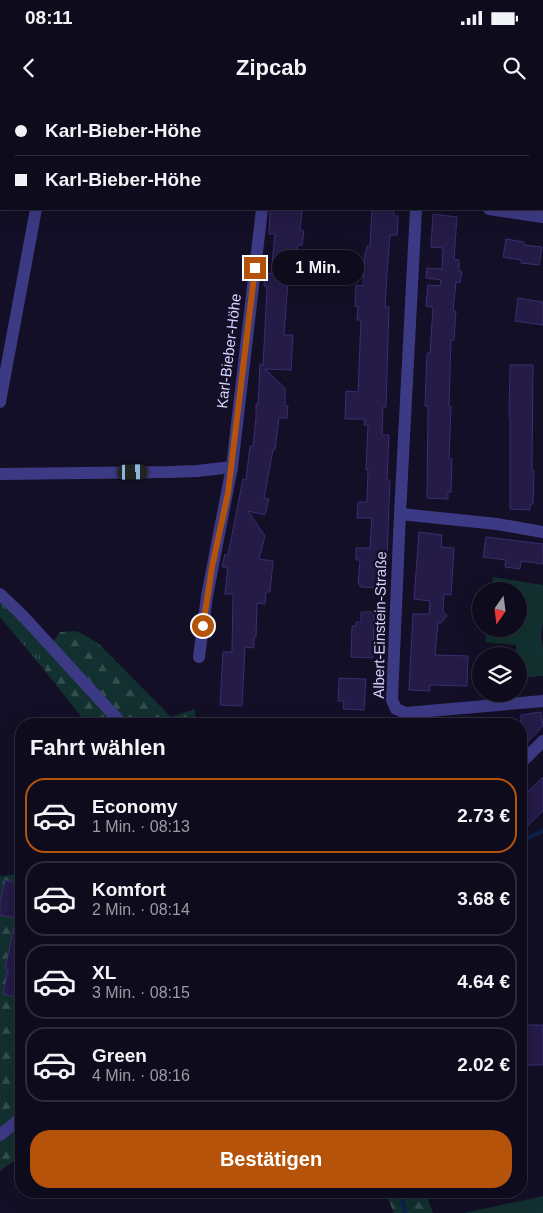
<!DOCTYPE html>
<html lang="de">
<meta charset="utf-8">
<style>
:root{--surface:#0e0b1c;--page:#171425;--text:#f1f3f6;--muted:#9b9ba3;--line:#2e2b3b;--accent:#b45309}
body{margin:0;font-family:Helvetica,sans-serif;background:var(--page);color:var(--text);height:100vh;display:flex;flex-direction:column;font-size:19px;white-space:nowrap}
*{box-sizing:border-box;margin:0}
p{font-size:16px;color:var(--muted)}
.icon{flex:none;width:28px;height:28px;fill:none;stroke:currentColor;stroke-width:2;stroke-linecap:round;stroke-linejoin:round}
.map{position:relative;flex:1;overflow:hidden}
.sheet{position:absolute;left:15px;top:618px;width:512px;height:480px;display:flex;flex-direction:column;background:var(--surface);border-radius:20px;box-shadow:0 5px 20px #0002,0 0 0 1px var(--line)}
.sheet>*{flex:none}
.banner{position:absolute;left:0px;top:0px;width:544px;height:110px;box-shadow:0 5px 20px #0002,0 0 0 1px var(--line);display:grid;align-content:center;height:110px;padding:0 15px;background:var(--surface)}
.needle{width:32px;rotate:194deg}
.controls{position:absolute;left:472px;top:482px;display:grid;gap:10px}
.controls a{display:grid;place-items:center;width:55px;height:55px;border-radius:50%;background:var(--surface);box-shadow:0 5px 20px #0002,0 0 0 1px var(--line);font-size:25px}
.end{position:absolute;width:22px;height:22px;margin:-11px;border:6px solid #b45309;background:#fff;box-shadow:0 0 0 2px #fff}
.from{border-radius:50%}
.bubble{position:absolute;height:35px;border-radius:18px;background:var(--surface);box-shadow:0 5px 20px #0002,0 0 0 1px var(--line);font-size:16px;font-weight:700;line-height:35px;text-align:center}
.car{position:absolute;width:15px;height:30px;margin:-15px -8px;border-radius:6px;box-shadow:0 0 4px 1px #0007;background:linear-gradient(#222 24%,#8ab4d8 0 40%,#222 0 76%,#8ab4d8 0 86%,#222 0)}
.banner b{display:flex;align-items:center;gap:18px;height:48px;font-size:19px}
.banner b+b{border-top:1px solid var(--line)}
.banner i{width:12px;height:12px;background:var(--text)}
ul{padding:0;list-style:none}
li{display:flex;align-items:center;gap:15px;height:75px;margin:0 10px 8px;padding:0 5px;border:2px solid var(--line);border-radius:20px}
li div{flex:1}
li b{display:block;font-size:19px}
li em{font-style:normal;font-weight:700}
li.selected{border-color:var(--accent)}
li>.icon{width:45px;height:45px;stroke-width:1.5}
h2{padding:0 15px;font-size:22px;line-height:60px}
.primary-button{display:flex;gap:10px;margin-top:auto;padding:10px 15px}
.primary-button a{flex:1;height:58px;border-radius:20px;background:var(--accent);color:#fff;font-size:20px;font-weight:700;line-height:58px;text-align:center}
.status{display:flex;justify-content:space-between;align-items:center;height:35px;padding:0 25px;background:var(--surface);direction:ltr}
.status svg{height:14px;fill:currentColor}
header{display:flex;justify-content:space-between;align-items:center;height:65px;padding:0 15px;background:var(--surface);font-size:22px;font-weight:700}
.map>svg:first-child{display:block}
.grass{fill:url(#grass-tufts)}
.forest{fill:url(#forest-firs)}
.park{fill:#12302f}
.lines{fill:none;stroke-linecap:round;stroke-linejoin:round}
.stream{stroke:#0c2248;stroke-width:4.5}
.building{fill:#241b47;stroke:#3b2d73}
.minor{stroke:#3d3a85;stroke-width:12}
.route{stroke:#b45309;stroke-width:6}
.labels{text-anchor:middle;stroke-width:5;stroke-linejoin:round;paint-order:stroke}
.street-label{font-size:15px;fill:#d9d4ff;stroke:#130f26}
</style>
<div class="status"><b>08:11</b><svg viewBox="0 0 49 12"><path d="M0 12V9h3v3zM5 12V6h3v6zM10 12V3h3v9zM15 12V0h3v12zM26 1h20v11H26zM47 4h2v5h-2z"/></svg></div>
<header><svg class="icon" aria-label="back" viewBox="0 0 24 24"><path d="M15 5l-7 7 7 7"/></svg>Zipcab<svg class="icon" aria-label="search" viewBox="0 0 24 24"><circle cx="10" cy="10" r="6"/><path d="M15 15l6 6"/></svg></header>
<div class="map">
<svg width="543" height="1113" viewBox="0 0 543 1113">
<defs>
<pattern id="grass-tufts" width="24" height="20" patternUnits="userSpaceOnUse" patternTransform="scale(1.25)"><rect width="24" height="20" fill="#12302f"/><path d="M3 7l-1-3M5 7V3M7 7l1-3M15 17l-1-3M17 17v-4M19 17l1-3" fill="none" stroke="#344d4e"/></pattern>
<pattern id="forest-firs" width="22" height="20" patternUnits="userSpaceOnUse" patternTransform="scale(1.25)"><rect width="22" height="20" fill="#12302f"/><path d="M5 1l3.5 6h-7zM16 11l3.5 6h-7z" fill="#344d4e"/></pattern>
</defs>
<rect width="100%" height="100%" fill="#130f26"/>
<path class="grass" d="M 0,494 L 50,546 L 45,571 L 0,517 Z"/>
<g class="forest">
<path d="M 77,531 L 98,543 L 171,617 L 195,609 L 196,624 L 87,624 L 45,571 L 50,546 L 60,532 Z"/>
<path d="M 21,774 L 21,1056 L 0,1071 L 0,776 Z"/>
<path d="M 385,1091 L 425,1091 L 433,1113 L 394,1113 Z"/>
</g>
<g class="park">
<path d="M 493,477 L 543,485 L 543,521 L 541,537 L 543,548 L 543,576 L 519,578 L 519,556 L 516,556 L 516,545 L 485,542 L 487,529 L 519,529 L 519,491 L 491,491 Z"/>
<path d="M 543,1096 L 543,1113 L 464,1113 Z"/>
</g>
<g class="lines">
<g class="stream">
<path d="M 521,741 L 543,731"/>
<path d="M 401,1091 L 405,1113"/>
</g>
</g>
<g class="building">
<path d="M 270,109 L 302,109 L 300,130 L 304,131 L 302,145 L 298,145 L 294,168 L 289,167 L 284,235 L 293,235 L 291,270 L 265,269 L 285,288 L 285,306 L 288,306 L 287,318 L 279,318 L 275,350 L 273,350 L 264,398 L 269,399 L 265,415 L 248,411 L 265,436 L 259,459 L 273,461 L 270,492 L 266,492 L 265,504 L 257,503 L 256,537 L 254,538 L 254,548 L 245,547 L 242,606 L 220,605 L 223,552 L 232,552 L 233,494 L 225,494 L 228,467 L 222,467 L 225,454 L 228,455 L 243,379 L 246,380 L 250,346 L 253,346 L 256,318 L 256,304 L 258,305 L 260,264 L 263,266 L 267,187 L 264,186 L 265,173 L 271,174 L 275,134 L 269,134 Z"/>
<path d="M 372,109 L 394,109 L 394,116 L 398,116 L 397,135 L 390,135 L 387,173 L 385,207 L 389,207 L 386,307 L 383,307 L 382,335 L 389,335 L 387,380 L 390,380 L 386,485 L 379,485 L 379,488 L 360,487 L 360,484 L 358,484 L 360,460 L 356,460 L 356,448 L 370,448 L 372,418 L 357,418 L 358,402 L 367,402 L 368,370 L 366,370 L 368,325 L 364,325 L 365,319 L 345,319 L 346,291 L 358,292 L 361,220 L 357,220 L 358,207 L 355,206 L 356,185 L 363,186 L 365,152 L 366,152 L 367,146 L 370,146 Z"/>
<path d="M 433,114 L 457,117 L 454,159 L 459,160 L 459,171 L 462,172 L 460,183 L 456,182 L 453,211 L 456,211 L 454,240 L 451,240 L 449,306 L 451,307 L 449,359 L 452,359 L 451,392 L 448,392 L 448,399 L 427,398 L 428,306 L 425,306 L 427,253 L 430,253 L 433,207 L 426,206 L 428,185 L 440,186 L 441,180 L 426,178 L 427,168 L 442,169 L 443,148 L 431,147 Z"/>
<path d="M 506,139 L 524,142 L 524,145 L 542,147 L 539,165 L 521,163 L 521,160 L 503,157 Z"/>
<path d="M 518,198 L 543,202 L 543,225 L 515,221 Z"/>
<path d="M 510,265 L 533,265 L 532,370 L 534,370 L 533,404 L 530,404 L 530,410 L 510,409 L 510,317 L 509,317 Z"/>
<path d="M 419,432 L 442,435 L 441,447 L 454,448 L 451,495 L 444,494 L 443,511 L 447,516 L 441,523 L 438,523 L 435,555 L 468,556 L 467,586 L 430,585 L 430,591 L 409,590 L 413,514 L 429,514 L 430,501 L 414,499 Z"/>
<path d="M 486,437 L 543,444 L 543,464 L 521,461 L 520,469 L 513,468 L 505,467 L 506,460 L 483,457 Z"/>
<path d="M 361,512 L 374,512 L 373,558 L 351,557 L 352,526 L 356,526 L 356,522 L 361,522 Z"/>
<path d="M 339,578 L 366,579 L 364,610 L 343,609 L 344,601 L 338,601 Z"/>
<path d="M 541,612 L 543,626 L 521,649 L 521,615 Z"/>
<path d="M 543,677 L 543,711 L 521,732 L 521,698 Z"/>
<path d="M 5,780 L 21,784 L 21,885 L 19,897 L 3,894 L 8,870 L 5,869 L 16,818 L 0,815 L 0,802 Z"/>
<path d="M 523,925 L 543,925 L 543,965 L 524,965 Z"/>
</g>
<g class="lines">
<g class="minor">
<path d="M 53,1 L 53,0"/>
<path d="M 199,1 L 200,0"/>
<path d="M 426,1 L 426,0"/>
<path d="M 416,109 L 400,414 L 392,600 L 396,609 L 406,613 L 543,601"/>
<path d="M 489,109 L 543,117"/>
<path d="M 0,302 L 36,109"/>
<path d="M 0,374 L 168,372 L 197,371 L 232,367"/>
<path d="M 400,414 L 497,424 L 543,432"/>
<path d="M 0,494 L 22,515 L 122,624"/>
<path d="M 199,557 L 207,496 L 232,367 L 262,109"/>
<path d="M 521,663 L 543,641"/>
<path d="M 0,1035 L 21,1018"/>
</g>
</g>
<g class="lines">
<path class="route" d="M 203,526 L 212,467 L 228,393 L 255,168"/>
</g>
<g class="labels">
<g class="street-label">
<text transform="translate(229 251) rotate(-83)" y="5">Karl-Bieber-Höhe</text>
<text transform="translate(380 525) rotate(-89)" y="5">Albert-Einstein-Straße</text>
</g>
</g>
</svg>
<div class="controls">
<a><svg class="needle" viewBox="-14 -14 28 28"><path d="M0-13l5 13h-10z" fill="#e53935"/><path d="M0 13l5-13h-10z" fill="#9b9ba3"/></svg></a>
<a><svg class="icon" aria-label="layers" viewBox="0 0 24 24"><path d="M12 4l9 5-9 5-9-5zM3 14l9 5 9-5"/></svg></a>
</div>
<i class="end from" style="left:203px;top:526px"></i>
<i class="end" style="left:255px;top:168px"></i>
<div class="bubble" style="left:272px;top:150px;width:92px">1 Min.</div>
<i class="car" style="left:133px;top:372px;rotate:89deg"></i>
<div class="banner">
<b><i class="from"></i>Karl-Bieber-Höhe</b>
<b><i></i>Karl-Bieber-Höhe</b>
</div>
<section class="sheet">
<h2>Fahrt wählen</h2>
<ul>
<li class="selected"><svg class="icon" aria-label="car" viewBox="0 0 24 24"><path d="M5 17H2v-5l4-1 3-4h7l3 4 3 1v5h-3M9 17h6M6 11h13"/><circle cx="7" cy="17" r="2"/><circle cx="17" cy="17" r="2"/></svg><div><b>Economy</b><p>1 Min. · 08:13</p></div><em>2.73 €</em></li>
<li><svg class="icon" aria-label="car" viewBox="0 0 24 24"><path d="M5 17H2v-5l4-1 3-4h7l3 4 3 1v5h-3M9 17h6M6 11h13"/><circle cx="7" cy="17" r="2"/><circle cx="17" cy="17" r="2"/></svg><div><b>Komfort</b><p>2 Min. · 08:14</p></div><em>3.68 €</em></li>
<li><svg class="icon" aria-label="car" viewBox="0 0 24 24"><path d="M5 17H2v-5l4-1 3-4h7l3 4 3 1v5h-3M9 17h6M6 11h13"/><circle cx="7" cy="17" r="2"/><circle cx="17" cy="17" r="2"/></svg><div><b>XL</b><p>3 Min. · 08:15</p></div><em>4.64 €</em></li>
<li><svg class="icon" aria-label="car" viewBox="0 0 24 24"><path d="M5 17H2v-5l4-1 3-4h7l3 4 3 1v5h-3M9 17h6M6 11h13"/><circle cx="7" cy="17" r="2"/><circle cx="17" cy="17" r="2"/></svg><div><b>Green</b><p>4 Min. · 08:16</p></div><em>2.02 €</em></li>
</ul>
<div class="primary-button"><a>Bestätigen</a></div>
</section>
</div>
